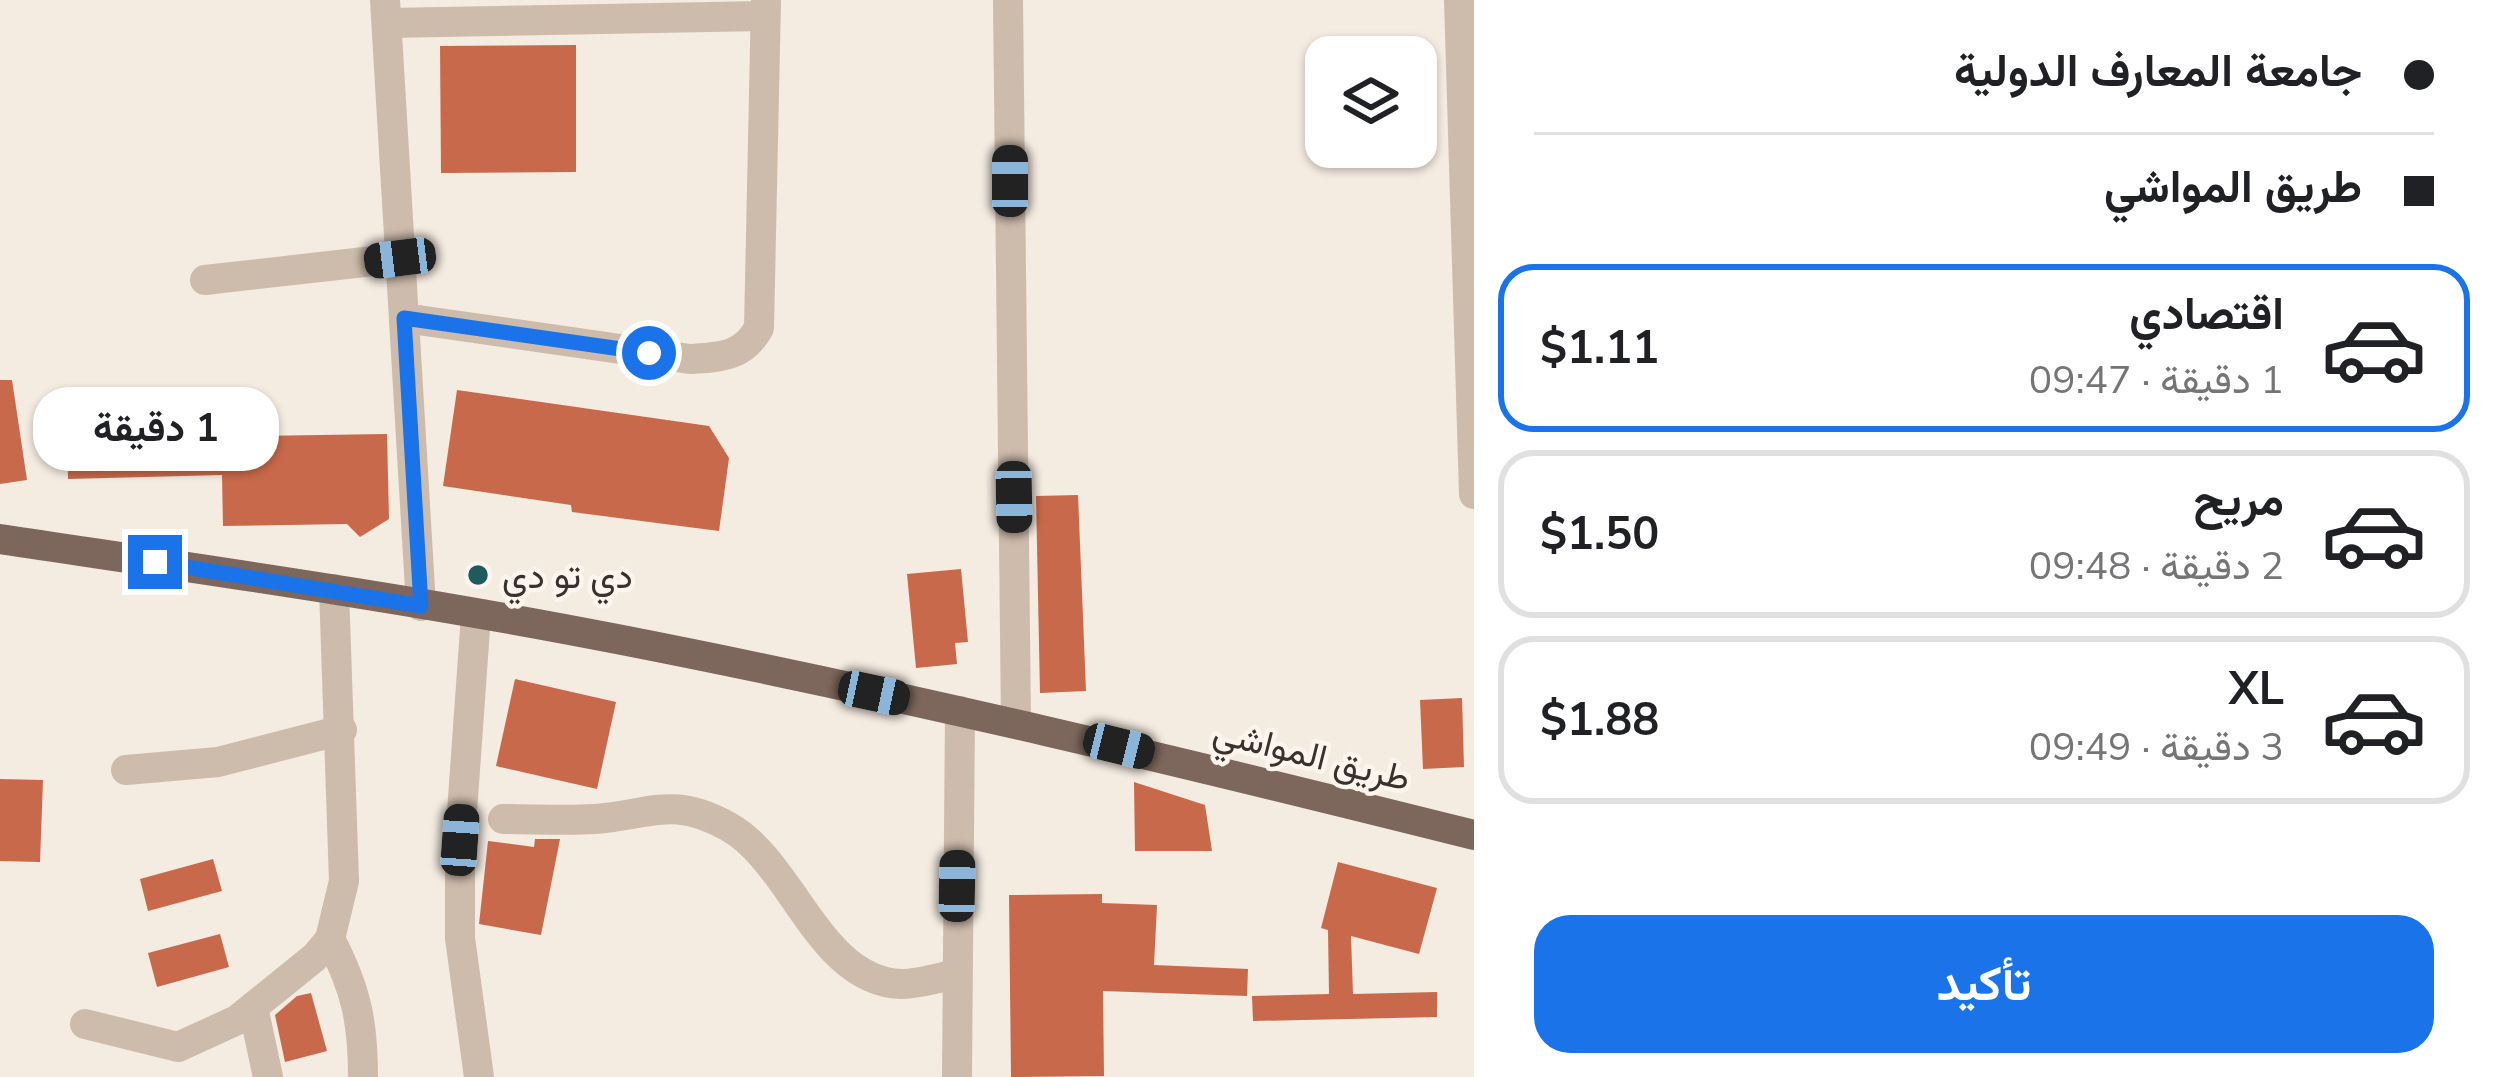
<!DOCTYPE html>
<html lang="ar">
<meta charset="utf-8">
<style>
:root{--surface:#fff;--page:#f6f6f6;--text:#202124;--muted:#757577;--line:#e0e0e0;--accent:#1a73e8}
body{margin:0;font-family:"Nunito Sans",Vazirmatn,sans-serif;background:var(--page);color:var(--text);direction:rtl;height:100vh;display:flex;flex-direction:column;font-size:45px;white-space:nowrap}
*{box-sizing:border-box;margin:0}
p{font-size:39px;color:var(--muted)}
.icon{flex:none;width:66px;height:66px;fill:none;stroke:currentColor;stroke-width:2;stroke-linecap:round;stroke-linejoin:round}
.map{position:relative;flex:1;overflow:hidden;direction:ltr}
.sheet{display:flex;flex-direction:column;background:var(--surface);width:1020px}
.sheet>*{flex:none}
.guide{display:grid;align-content:center;height:264px;padding:0 60px;background:var(--surface)}
.tools{position:absolute;left:1305px;top:36px;display:grid;gap:24px}
.tools a{display:grid;place-items:center;width:132px;height:132px;border-radius:24px;background:var(--surface);box-shadow:0 3px 9px #0004;font-size:60px}
.end{position:absolute;width:54px;height:54px;margin:-27px;border:15px solid #1a73e8;background:#fff;box-shadow:0 0 0 6px #fff}
.from{border-radius:50%}
.bubble{position:absolute;height:84px;border-radius:36px;background:var(--surface);box-shadow:0 3px 9px #0004;font-size:39px;font-weight:700;line-height:84px;text-align:center;direction:rtl}
.car{position:absolute;width:36px;height:72px;margin:-36px -18px;border-radius:15px;box-shadow:0 0 9px 3px #0007;background:linear-gradient(#222 24%,#8ab4d8 0 40%,#222 0 76%,#8ab4d8 0 86%,#222 0)}
.guide b{display:flex;align-items:center;gap:42px;height:114px;font-size:45px}
.guide b+b{border-top:3px solid var(--line)}
.guide i{width:30px;height:30px;background:var(--text)}
ul{padding:0;list-style:none}
li{display:flex;align-items:center;gap:36px;height:168px;margin:0 24px 18px;padding:0 36px;border:6px solid var(--line);border-radius:36px}
li div{flex:1}
li b{display:block;font-size:45px}
li em{font-style:normal;font-weight:700}
li.current{border-color:var(--accent)}
li>.icon{width:108px;height:108px;stroke-width:1.5}
.action{display:flex;gap:24px;margin-top:auto;padding:24px 60px}
.action a{flex:1;height:138px;border-radius:36px;background:var(--accent);color:#fff;font-size:48px;font-weight:700;line-height:138px;text-align:center}
main{display:flex;flex:1;min-height:0}
.map>svg:first-child{display:block}
.building{fill:#c8694b}
.lines{fill:none;stroke-linecap:round;stroke-linejoin:round}
.minor{stroke:#cdbbac;stroke-width:30}
.major{stroke:#7d675c;stroke-width:30}
.route{stroke:#1a73e8;stroke-width:15}
.poi-dot{fill:#1f5a5e;stroke:#fbf5ee;stroke-width:4.5}
.labels{text-anchor:middle;stroke-width:9;stroke-linejoin:round;paint-order:stroke}
.poi-label{font-size:36px;fill:#3b302b;stroke:#fbf5ee;text-anchor:start}
.street-label{font-size:36px;fill:#3b302b;stroke:#fbf5ee}
</style>
<main>
<section class="sheet">
<div class="guide">
<b><i class="from"></i>جامعة المعارف الدولية</b>
<b><i></i>طريق المواشي</b>
</div>
<ul>
<li class="current"><svg class="icon" aria-label="car" viewBox="0 0 24 24"><path d="M5 17H2v-5l4-1 3-4h7l3 4 3 1v5h-3M9 17h6M6 11h13"/><circle cx="7" cy="17" r="2"/><circle cx="17" cy="17" r="2"/></svg><div><b>اقتصادي</b><p>1 دقيقة · 09:47</p></div><em>$1.11</em></li>
<li><svg class="icon" aria-label="car" viewBox="0 0 24 24"><path d="M5 17H2v-5l4-1 3-4h7l3 4 3 1v5h-3M9 17h6M6 11h13"/><circle cx="7" cy="17" r="2"/><circle cx="17" cy="17" r="2"/></svg><div><b>مريح</b><p>2 دقيقة · 09:48</p></div><em>$1.50</em></li>
<li><svg class="icon" aria-label="car" viewBox="0 0 24 24"><path d="M5 17H2v-5l4-1 3-4h7l3 4 3 1v5h-3M9 17h6M6 11h13"/><circle cx="7" cy="17" r="2"/><circle cx="17" cy="17" r="2"/></svg><div><b>XL</b><p>3 دقيقة · 09:49</p></div><em>$1.88</em></li>
</ul>
<div class="action"><a>تأكيد</a></div>
</section>
<div class="map">
<svg width="1474" height="1077" viewBox="0 0 1474 1077">
<rect width="100%" height="100%" fill="#f4ebe1"/>
<g class="building">
<path d="M 576,45 L 576,172 L 441,173 L 440,46 Z"/>
<path d="M 0,380 L 12,380 L 27,480 L 0,484 Z"/>
<path d="M 192,389 L 193,437 L 387,434 L 389,519 L 360,537 L 347,524 L 223,526 L 222,475 L 68,479 L 66,392 Z"/>
<path d="M 457,390 L 709,426 L 729,458 L 719,531 L 572,512 L 571,505 L 443,486 Z"/>
<path d="M 1078,495 L 1086,691 L 1040,693 L 1036,496 Z"/>
<path d="M 961,569 L 968,642 L 955,643 L 957,664 L 916,668 L 907,574 Z"/>
<path d="M 515,679 L 616,702 L 597,789 L 496,766 Z"/>
<path d="M 1462,698 L 1464,767 L 1423,769 L 1420,700 Z"/>
<path d="M 0,779 L 43,780 L 40,862 L 0,861 Z"/>
<path d="M 1134,782 L 1205,805 L 1212,851 L 1135,851 Z"/>
<path d="M 535,839 L 560,839 L 541,935 L 479,924 L 488,841 L 534,847 Z"/>
<path d="M 213,859 L 222,891 L 148,911 L 140,879 Z"/>
<path d="M 1338,862 L 1437,888 L 1419,954 L 1351,936 L 1353,994 L 1437,992 L 1437,1017 L 1253,1021 L 1252,996 L 1329,994 L 1328,930 L 1321,928 Z"/>
<path d="M 1102,894 L 1102,903 L 1157,905 L 1154,965 L 1248,969 L 1247,996 L 1103,991 L 1104,1076 L 1011,1077 L 1009,895 Z"/>
<path d="M 220,934 L 229,967 L 157,987 L 148,953 Z"/>
<path d="M 311,993 L 327,1051 L 285,1062 L 275,1015 L 297,996 Z"/>
</g>
<g class="lines">
<g class="minor">
<path d="M 385,0 L 421,606"/>
<path d="M 1008,0 L 1016,723"/>
<path d="M 1459,0 L 1474,494"/>
<path d="M 387,23 L 765,16"/>
<path d="M 205,280 L 400,258"/>
<path d="M 404,318 L 690,359 C 721,357 743,357 759,328 L 766,0"/>
<path d="M 476,615 L 460,840 L 460,938 L 479,1077"/>
<path d="M 126,770 L 218,762 L 342,730"/>
<path d="M 503,819 C 534,819 565,821 595,819 C 650,815 673,795 729,827 C 793,863 819,981 901,984 C 919,984 938,978 956,974"/>
<path d="M 330,939 C 356,989 363,1021 363,1077"/>
<path d="M 253,1007 L 268,1077"/>
<path d="M 85,1024 L 178,1047 L 237,1020 L 315,957 L 330,939 L 344,881 L 334,589"/>
<path d="M 957,1077 L 960,711"/>
</g>
<path class="major" d="M 0,539 C 206,570 413,599 617,639 C 905,695 1190,764 1474,835"/>
</g>
<g class="lines">
<path class="route" d="M 155,562 L 421,606 L 404,318 L 649,353"/>
</g>
<circle class="poi-dot" cx="478" cy="575" r="12"/>
<g class="labels">
<g class="poi-label">
<text x="502" y="588">دي تو دي</text>
</g>
<g class="street-label">
<text transform="translate(1312 754) rotate(14)" y="13">طريق المواشي</text>
</g>
</g>
</svg>
<div class="tools">
<a><svg class="icon" aria-label="layers" viewBox="0 0 24 24"><path d="M12 4l9 5-9 5-9-5zM3 14l9 5 9-5"/></svg></a>
</div>
<i class="end from" style="left:649px;top:353px"></i>
<i class="end" style="left:155px;top:562px"></i>
<div class="bubble" style="left:33px;top:387px;width:246px">1 دقيقة</div>
<i class="car" style="left:1010px;top:181px;rotate:0deg"></i>
<i class="car" style="left:400px;top:258px;rotate:263deg"></i>
<i class="car" style="left:1014px;top:497px;rotate:179deg"></i>
<i class="car" style="left:874px;top:693px;rotate:102deg"></i>
<i class="car" style="left:1119px;top:746px;rotate:104deg"></i>
<i class="car" style="left:460px;top:840px;rotate:4deg"></i>
<i class="car" style="left:957px;top:886px;rotate:1deg"></i>
</div>
</main>
